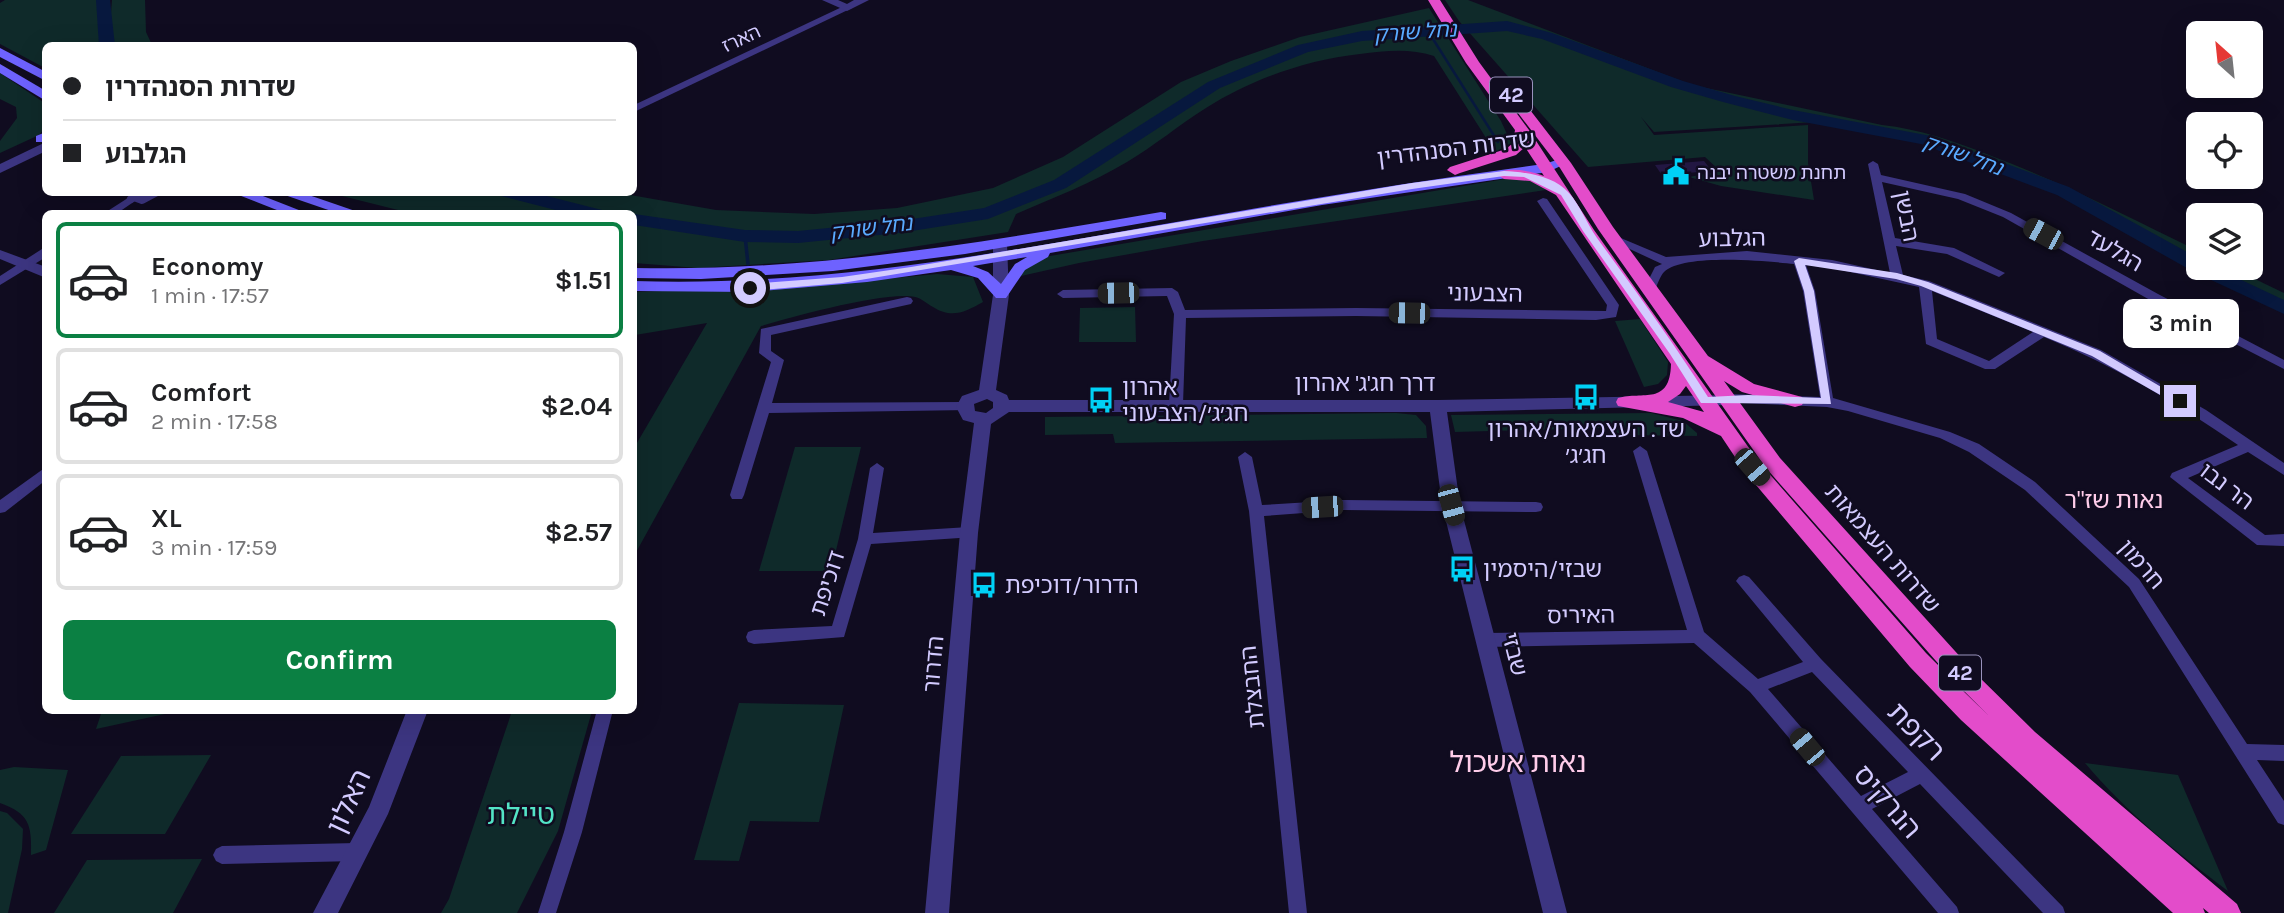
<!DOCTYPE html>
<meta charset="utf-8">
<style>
:root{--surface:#fff;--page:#f2f2f2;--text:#202124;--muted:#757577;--line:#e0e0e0;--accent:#0b8043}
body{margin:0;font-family:Karla,"Noto Sans Hebrew",sans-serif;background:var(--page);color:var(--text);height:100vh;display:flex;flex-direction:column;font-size:26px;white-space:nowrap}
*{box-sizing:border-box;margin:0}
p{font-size:23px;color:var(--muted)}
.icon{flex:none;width:38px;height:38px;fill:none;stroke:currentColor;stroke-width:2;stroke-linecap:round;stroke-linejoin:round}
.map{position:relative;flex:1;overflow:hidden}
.details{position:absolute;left:42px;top:210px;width:595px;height:504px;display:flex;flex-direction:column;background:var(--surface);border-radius:10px;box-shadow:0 7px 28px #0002}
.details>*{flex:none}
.hud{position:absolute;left:42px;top:42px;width:595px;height:154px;border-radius:10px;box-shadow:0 7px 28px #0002;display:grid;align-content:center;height:154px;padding:0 21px;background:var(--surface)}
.needle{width:46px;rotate:333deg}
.buttons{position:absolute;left:2186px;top:21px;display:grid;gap:14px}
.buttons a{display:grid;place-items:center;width:77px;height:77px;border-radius:10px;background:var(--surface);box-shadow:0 7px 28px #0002;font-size:35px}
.end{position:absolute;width:32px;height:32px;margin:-16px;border:9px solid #d3cbff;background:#111;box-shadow:0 0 0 4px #111}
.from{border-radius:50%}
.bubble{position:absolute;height:49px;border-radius:10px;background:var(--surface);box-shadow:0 7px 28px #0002;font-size:23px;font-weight:700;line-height:49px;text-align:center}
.car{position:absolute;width:21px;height:42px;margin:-21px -10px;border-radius:9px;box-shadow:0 0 5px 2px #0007;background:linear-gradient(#222 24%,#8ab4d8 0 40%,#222 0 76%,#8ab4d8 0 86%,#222 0)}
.hud b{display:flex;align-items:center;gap:24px;height:66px;font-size:26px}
.hud b+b{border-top:2px solid var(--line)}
.hud i{width:18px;height:18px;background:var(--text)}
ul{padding:12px 0 0;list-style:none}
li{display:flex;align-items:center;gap:21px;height:116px;margin:0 14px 10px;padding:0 7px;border:4px solid var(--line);border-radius:10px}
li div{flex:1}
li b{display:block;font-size:26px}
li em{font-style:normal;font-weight:700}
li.selected{border-color:var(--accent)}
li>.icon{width:63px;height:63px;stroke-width:1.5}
.action{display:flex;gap:14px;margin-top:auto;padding:14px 21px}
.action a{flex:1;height:80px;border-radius:10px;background:var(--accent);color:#fff;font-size:28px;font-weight:700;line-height:80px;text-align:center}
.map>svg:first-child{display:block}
.green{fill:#0f2a2a}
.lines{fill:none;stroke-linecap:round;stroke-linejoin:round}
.stream-far1{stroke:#07183e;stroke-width:2.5}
.stream{stroke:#07183e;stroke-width:3.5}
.river{fill:#07183e;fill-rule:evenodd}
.building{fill:#221742}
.pedestrian{stroke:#3c3581;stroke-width:8}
.minor{fill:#3c3581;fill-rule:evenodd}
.tertiary{fill:#3c3581;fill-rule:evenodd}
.secondary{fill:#6e62ff;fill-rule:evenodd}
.trunk{fill:#e34cca;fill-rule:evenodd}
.route{fill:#d3cbff}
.labels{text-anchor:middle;stroke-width:5;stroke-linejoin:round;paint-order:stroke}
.far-street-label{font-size:19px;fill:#d3cbff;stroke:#100c20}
.far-poi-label{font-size:19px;fill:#d3cbff;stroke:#100c20;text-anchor:start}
.far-water-label{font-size:21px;font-style:italic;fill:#59aaff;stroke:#100c20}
.shield{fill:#100c20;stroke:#9892bc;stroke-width:2}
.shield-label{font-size:21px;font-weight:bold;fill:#d3cbff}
.street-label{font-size:23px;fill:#d3cbff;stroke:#100c20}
.poi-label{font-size:23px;fill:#d3cbff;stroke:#100c20;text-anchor:start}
.neighbourhood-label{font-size:24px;fill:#ffcdea;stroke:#100c20}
.near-street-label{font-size:28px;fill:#d3cbff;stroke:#100c20}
.near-neighbourhood-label{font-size:28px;fill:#ffcdea;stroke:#100c20}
.near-park-label{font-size:28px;fill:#53e3c6;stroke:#100c20}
</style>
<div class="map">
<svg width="2284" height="913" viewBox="0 0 2284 913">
<rect width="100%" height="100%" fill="#100c20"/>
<g class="green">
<path d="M 5,0 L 110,0 L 109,23 L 110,26 L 112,0 L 145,0 L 146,32 L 152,45 L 46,46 L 45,68 L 0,44 L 0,3 Z"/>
<path d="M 1445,0 L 1468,0 L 1692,85 L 1882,125 C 1919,129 1954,141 1989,155 C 2061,182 2129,217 2198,251 L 2198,265 L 2059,193 L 1905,133 L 1815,122 L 1654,132 L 1641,117 L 1654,135 L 1808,125 L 1808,163 L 1814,200 L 1721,186 L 1689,177 L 1720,171 L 1705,157 L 1588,167 L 1459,21 Z"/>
<path d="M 1429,8 L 1501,121 L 1511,143 L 1495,152 L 1434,56 C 1409,48 1385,51 1360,54 C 1306,60 1252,79 1206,108 C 1179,125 1154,146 1127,162 C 1092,183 1053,198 1016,214 L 1008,232 L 829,260 L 698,268 L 634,263 L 634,214 L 410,213 L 330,193 L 619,193 L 716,210 L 814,214 L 897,208 L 993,188 L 1063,157 L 1181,82 L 1231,61 L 1300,37 Z"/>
<path d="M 0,73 L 46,104 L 45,128 L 39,135 L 0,153 L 0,141 L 17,118 L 16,107 L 0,99 Z"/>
<path d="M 1511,178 L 1536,181 L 1546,190 L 1203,241 L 1079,263 L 1021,276 L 1021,270 L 1044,257 Z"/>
<path d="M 2204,268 L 2232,268 L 2284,293 L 2284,305 Z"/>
<path d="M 937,274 L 973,277 L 983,302 C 965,312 952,319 933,307 C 927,304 921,298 915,297 C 885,291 793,317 761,326 L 634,556 L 634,448 L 707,323 L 635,335 L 634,292 L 822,285 Z"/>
<path d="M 1135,307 L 1136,342 L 1079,342 L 1080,308 Z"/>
<path d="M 1640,319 L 1668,362 L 1667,375 L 1658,384 L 1644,387 L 1615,321 Z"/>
<path d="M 1396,413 L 1416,415 L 1426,426 L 1427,438 L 1115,443 L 1113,434 L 1045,435 L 1045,417 Z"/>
<path d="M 1651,413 L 1683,421 L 1697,433 L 1697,436 L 1623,435 L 1604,428 L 1455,432 L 1451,415 Z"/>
<path d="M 795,447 L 861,447 L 831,571 L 759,571 Z"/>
<path d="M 739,703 L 844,705 L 819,822 L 750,821 L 739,861 L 694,860 Z"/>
<path d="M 102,711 L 102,710 L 166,711 L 165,714 L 96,729 Z"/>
<path d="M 512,711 L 592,711 L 558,831 L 517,913 L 441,913 L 449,899 Z"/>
<path d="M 211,755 L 165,834 L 71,834 L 121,756 Z"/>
<path d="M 2085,763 L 2178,775 L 2228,891 C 2176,852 2127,813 2085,763 Z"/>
<path d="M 14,767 L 68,770 L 46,850 L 31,855 C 32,825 29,813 0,803 L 0,770 Z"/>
<path d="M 0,811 L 7,813 L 23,829 L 22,849 L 8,913 L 0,913 Z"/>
<path d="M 202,859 L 173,913 L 54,913 L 87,860 Z"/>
</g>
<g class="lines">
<path class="stream-far1" d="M 1416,30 L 1433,39 L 1498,142"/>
<path class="stream" d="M 745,236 L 748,264"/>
<g class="river">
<path d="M 96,0 L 110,0 L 115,46 L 99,46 Z"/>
<path d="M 1507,21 L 1552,33 L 1683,81 L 1735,96 L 1793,110 L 1931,136 L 2069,187 L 2198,258 L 2198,268 L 2216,268 L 2284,300 L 2284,314 L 2194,272 L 2057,195 L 1921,144 L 1793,120 L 1723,102 L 1671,87 L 1542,39 L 1507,31 L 1362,41 L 1308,52 L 1220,88 L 1066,188 L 988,219 L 899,233 L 798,243 L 745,242 L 634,225 L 634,214 L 745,230 L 798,231 L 899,221 L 984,208 L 1054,180 L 1208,82 L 1298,45 L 1362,31 Z"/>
<path d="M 498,192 L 531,192 L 602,210 L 604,214 L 571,214 L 501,196 Z"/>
</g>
</g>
<path class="building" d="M 1704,161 L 1712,171 L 1674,174 L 1679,180 L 1666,181 L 1655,165 Z"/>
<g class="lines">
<path class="pedestrian" d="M 131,199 L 134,197 L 142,200 L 157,192"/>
<g class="minor">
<path d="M 844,6 L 852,8 L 634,112 L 634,105 Z"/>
<path d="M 1873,161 L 1878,164 L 1881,175 L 1965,194 L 2011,213 L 2158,294 L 2284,360 L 2284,369 L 2150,300 L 2003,217 L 1958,199 L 1882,182 L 1895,238 L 1954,248 L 2005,273 L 1999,277 L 1947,254 L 1896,246 L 1903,275 L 1929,281 L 2101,350 L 2206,410 L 2284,463 L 2284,475 L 2248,452 L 2188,478 L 2265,535 L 2284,534 L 2284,546 L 2257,545 L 2170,477 L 2172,473 L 2238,445 C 2177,403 2113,365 2044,337 L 1995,369 L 1985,369 L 1926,344 L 1919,287 L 1832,268 L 1806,265 L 1815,291 L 1833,398 L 1950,432 L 1979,444 L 2035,482 L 2139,579 L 2247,744 L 2284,745 L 2284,761 L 2257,760 L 2284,801 L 2284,825 L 2278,823 L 2129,587 L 2025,490 L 1969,452 L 1940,438 L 1848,411 L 1827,407 L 1722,402 L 1720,399 L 1722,396 L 1727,394 L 1820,397 L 1803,291 L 1794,264 C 1767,261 1684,253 1664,272 C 1660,276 1657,286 1654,292 L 1650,293 L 1644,289 L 1655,267 L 1662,264 L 1606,238 L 1612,235 L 1616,236 L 1666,257 L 1747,251 L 1832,260 L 1890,273 L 1868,164 ZM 1932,291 L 2033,332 L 1989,361 L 1937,339 Z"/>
<path d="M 131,196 L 137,199 L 135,201 L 116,214 L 103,214 Z"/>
<path d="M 1543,198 L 1547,199 L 1619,305 L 1616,317 L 1596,320 L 1356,316 L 1186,318 L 1183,404 L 1176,409 L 1169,404 L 1174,314 L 1167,296 L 1063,298 L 1057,294 L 1063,290 L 1172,288 L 1178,292 L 1185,310 L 1356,308 L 1606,311 L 1607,305 L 1537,201 Z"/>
<path d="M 42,249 L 46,249 L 46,257 L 0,285 L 0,276 Z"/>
<path d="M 907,297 L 911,298 L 913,301 L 911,304 L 771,335 L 771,351 L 784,360 L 772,403 L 964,402 L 969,404 L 971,407 L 969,410 L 769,413 L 744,495 L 742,499 L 732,499 L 730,495 L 771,362 L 759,353 L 761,329 Z"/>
<path d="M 1640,446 L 1647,451 L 1704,632 L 1758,679 L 1803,662 L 1736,581 L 1739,577 L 1744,575 L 1749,577 L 1821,659 L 2063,907 L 2065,913 L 2043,913 L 1920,784 L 1872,809 L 1957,907 L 1959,913 L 1938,913 L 1750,692 L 1694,643 L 1486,647 L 1480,645 L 1478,640 L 1480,635 L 1486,633 L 1687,630 L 1633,451 ZM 1812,672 L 1908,772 L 1861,796 L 1768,689 Z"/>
<path d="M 1245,452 L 1252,457 L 1262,505 L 1344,500 L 1536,502 L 1541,503 L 1543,507 L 1541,511 L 1536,512 L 1344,510 L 1264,516 L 1307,913 L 1289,913 L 1249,511 L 1238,457 Z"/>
<path d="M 877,463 L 884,468 L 873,533 L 969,527 L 974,529 L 976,533 L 974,537 L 871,544 L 844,637 L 754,644 L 748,642 L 746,637 L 748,632 L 754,630 L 832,626 L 858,539 L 870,468 Z"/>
<path d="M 46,467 L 46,480 L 5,512 L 0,513 L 0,500 Z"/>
<path d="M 597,710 L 613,710 L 582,832 L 556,913 L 538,913 L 564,832 Z"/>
<path d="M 357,843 L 363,846 L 366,852 L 363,858 L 357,861 L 222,864 L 216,861 L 213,855 L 216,849 L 222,846 Z"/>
</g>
<g class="tertiary">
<path d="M 822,0 L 838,0 L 847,4 L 854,0 L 869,0 L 847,11 Z"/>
<path d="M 46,142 L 46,151 L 0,173 L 0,164 Z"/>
<path d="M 1000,240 L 1007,244 L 1009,295 L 996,390 L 1007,395 L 1009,400 L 1438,400 L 1733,395 L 1735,399 L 1727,405 L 1447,412 L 1460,505 L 1567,913 L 1543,913 L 1442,505 L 1430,412 L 1009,412 L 991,424 L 978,533 L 949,913 L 925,913 L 960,533 L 974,423 L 963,420 L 956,407 L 962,396 L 979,390 L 993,295 L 993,244 ZM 987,399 L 993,402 L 993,408 L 986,413 L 975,411 L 974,404 Z"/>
<path d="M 0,250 L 46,267 L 46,278 L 0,259 Z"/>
<path d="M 407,710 L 428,710 L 388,814 L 338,913 L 313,913 L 369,807 Z"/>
</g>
<g class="secondary">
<path d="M 0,48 L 46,72 L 46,81 L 0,57 Z"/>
<path d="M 0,64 L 46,91 L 46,101 L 0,73 Z"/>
<path d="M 46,132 L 46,142 L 36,142 L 36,136 Z"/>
<path d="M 1562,158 L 1569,162 L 1548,172 L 1322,205 L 1050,253 L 1048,257 L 1025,270 L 1006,298 L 996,298 L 978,278 L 951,270 L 867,282 L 751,292 L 634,291 L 634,281 C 810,287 981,256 1153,226 C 1284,203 1414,181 1545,164 ZM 1027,257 L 1015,264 L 1001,284 L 988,272 L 973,266 Z"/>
<path d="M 231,192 L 253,192 L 309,214 L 287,214 Z"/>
<path d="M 276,192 L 300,192 L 364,214 L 340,214 Z"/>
<path d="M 1161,212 L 1166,213 L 1166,219 L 965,254 L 833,271 L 701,279 L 634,278 L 634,268 C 814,272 984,242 1161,212 Z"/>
</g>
<path class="trunk" d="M 1428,0 L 1440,0 L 1479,62 L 1529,130 L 1594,230 L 1759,462 L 1926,653 L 1988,715 L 1958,686 L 1766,468 L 1598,229 L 1560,168 L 1515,109 L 1517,106 L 1527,106 L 1571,163 L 1613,227 L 1708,356 L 1754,384 L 1802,397 L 1804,401 L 1802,405 L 1795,407 L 1742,392 L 1724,381 L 1780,458 L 1974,672 L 2035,732 L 2237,904 L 2241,913 L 2209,913 L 2203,908 L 2205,913 L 2173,913 L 1961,720 L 1910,667 L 1745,472 L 1721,436 L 1683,418 L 1618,406 L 1616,402 L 1618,398 C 1643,391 1670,406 1671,364 L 1556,195 L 1530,181 L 1504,179 L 1496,174 C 1507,166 1532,171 1544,176 L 1525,147 L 1516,155 L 1460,173 L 1455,175 L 1447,170 L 1450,167 L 1506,149 L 1513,143 L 1515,130 L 1466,63 ZM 1686,386 L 1704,412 L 1668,402 L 1680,394 Z"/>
</g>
<path class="route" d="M 1504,171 C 1526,172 1554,176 1569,193 C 1580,205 1587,224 1597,238 C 1635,290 1673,342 1708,397 L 1748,395 L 1821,398 L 1804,291 L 1794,261 L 1799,258 L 1897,273 L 1928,282 L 2100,351 L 2185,401 L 2184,404 L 2176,404 L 2092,356 L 1921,286 L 1896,279 L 1805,265 L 1814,291 L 1831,404 L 1701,403 L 1670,354 L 1583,231 L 1561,195 L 1524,177 L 1504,176 L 1412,189 L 842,283 L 750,291 L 745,288 L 750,284 L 842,277 L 911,267 L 1412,183 Z"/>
<defs>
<g id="civic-bare" transform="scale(2.1)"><path d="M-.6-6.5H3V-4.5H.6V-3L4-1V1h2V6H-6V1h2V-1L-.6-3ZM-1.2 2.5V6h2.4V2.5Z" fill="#00d1f6" stroke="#100c20" stroke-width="2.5" paint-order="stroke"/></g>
<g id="bus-bare" transform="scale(2.1)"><path d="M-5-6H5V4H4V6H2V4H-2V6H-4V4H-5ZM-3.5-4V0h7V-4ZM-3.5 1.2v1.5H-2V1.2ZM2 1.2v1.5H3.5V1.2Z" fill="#00d1f6" stroke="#100c20" stroke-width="2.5" paint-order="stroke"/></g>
</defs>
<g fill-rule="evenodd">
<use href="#civic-bare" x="1676" y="172"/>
<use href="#bus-bare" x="1586" y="397"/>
<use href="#bus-bare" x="1101" y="400"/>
<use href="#bus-bare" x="1462" y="569"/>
<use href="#bus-bare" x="984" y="585"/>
</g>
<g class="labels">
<g class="far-street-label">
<text transform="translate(741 38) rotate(-25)" y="7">הארז</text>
</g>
<g class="far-poi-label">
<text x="1697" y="179">תחנת משטרה יבנה</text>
</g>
<g class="far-water-label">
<text transform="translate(1415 32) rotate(-4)" y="7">נחל שורק</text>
<text transform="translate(1963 155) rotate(20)" y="7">נחל שורק</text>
<text transform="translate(871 228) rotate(-7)" y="7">נחל שורק</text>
</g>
<g class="shield">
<rect x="1490" y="77.5" width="42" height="35" rx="5"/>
<rect x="1939" y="655.5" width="42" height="35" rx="5"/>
</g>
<g class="shield-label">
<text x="1511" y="102">42</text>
<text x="1960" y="680">42</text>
</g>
<g class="street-label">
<text transform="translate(1456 148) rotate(-7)" y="8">שדרות הסנהדרין</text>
<text transform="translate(1907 216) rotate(79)" y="8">הבשן</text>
<text transform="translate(1732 238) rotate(-1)" y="8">הגלבוע</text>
<text transform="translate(2115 250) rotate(30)" y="8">הגלעד</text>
<text transform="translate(1485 293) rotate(1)" y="8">הצבעוני</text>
<text x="1365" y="391">דרך חג'ג' אהרון</text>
<text transform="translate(2227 486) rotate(37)" y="8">הר נבו</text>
<text transform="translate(1883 548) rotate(49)" y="8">שדרות העצמאות</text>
<text transform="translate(2142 564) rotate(49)" y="8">חרמון</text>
<text transform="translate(827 583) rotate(-72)" y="8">דוכיפת</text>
<text transform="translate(1581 615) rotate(-1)" y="8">האיריס</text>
<text transform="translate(1515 654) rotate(76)" y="8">שבזי</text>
<text transform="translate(933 664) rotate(-85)" y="8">הדרור</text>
<text transform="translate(1252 687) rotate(-96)" y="8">החבצלת</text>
</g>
<g class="poi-label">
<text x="1122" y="395">אהרון<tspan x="1122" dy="26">חג׳ג׳/הצבעוני</tspan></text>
<text x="1586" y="437" text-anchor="middle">שד. העצמאות/אהרון<tspan x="1586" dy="26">חג׳ג׳</tspan></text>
<text x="1483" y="577">שבזי/היסמין</text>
<text x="1005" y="593">הדרור/דוכיפת</text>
</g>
<g class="neighbourhood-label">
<text x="2114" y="508">נאות שז"ר</text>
</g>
<g class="near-street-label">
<text transform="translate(1917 731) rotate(46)" y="10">רקפת</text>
<text transform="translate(348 801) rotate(-65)" y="10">האלון</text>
<text transform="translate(1888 801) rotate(49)" y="10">הנרקיס</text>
</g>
<g class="near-neighbourhood-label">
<text x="1518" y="772">נאות אשכול</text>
</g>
<g class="near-park-label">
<text x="521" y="824">טיילת</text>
</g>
</g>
</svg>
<div class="buttons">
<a><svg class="needle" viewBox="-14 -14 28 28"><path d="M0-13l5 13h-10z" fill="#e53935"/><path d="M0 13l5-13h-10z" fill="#757577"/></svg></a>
<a><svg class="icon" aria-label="locate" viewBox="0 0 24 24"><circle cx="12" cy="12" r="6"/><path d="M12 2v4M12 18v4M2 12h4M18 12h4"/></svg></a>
<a><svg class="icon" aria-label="layers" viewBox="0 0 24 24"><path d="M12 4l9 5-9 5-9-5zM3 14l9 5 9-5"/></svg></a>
</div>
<i class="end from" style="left:750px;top:288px"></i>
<i class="end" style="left:2180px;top:401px"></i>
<div class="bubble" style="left:2123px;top:299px;width:116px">3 min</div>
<i class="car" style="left:2043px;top:234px;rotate:298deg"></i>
<i class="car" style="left:1118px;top:293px;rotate:269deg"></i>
<i class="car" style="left:1409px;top:313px;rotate:271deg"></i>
<i class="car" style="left:1752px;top:467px;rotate:139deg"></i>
<i class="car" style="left:1451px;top:505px;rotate:165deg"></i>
<i class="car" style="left:1322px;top:507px;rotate:266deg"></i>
<i class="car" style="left:1807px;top:747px;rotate:320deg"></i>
<div class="hud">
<b><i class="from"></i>שדרות הסנהדרין</b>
<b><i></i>הגלבוע</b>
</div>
<section class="details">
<ul>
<li class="selected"><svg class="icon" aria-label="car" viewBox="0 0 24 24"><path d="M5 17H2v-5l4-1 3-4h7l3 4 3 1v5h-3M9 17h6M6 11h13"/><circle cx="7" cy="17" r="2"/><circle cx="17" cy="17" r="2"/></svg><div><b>Economy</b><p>1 min · 17:57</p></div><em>$1.51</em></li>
<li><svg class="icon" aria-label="car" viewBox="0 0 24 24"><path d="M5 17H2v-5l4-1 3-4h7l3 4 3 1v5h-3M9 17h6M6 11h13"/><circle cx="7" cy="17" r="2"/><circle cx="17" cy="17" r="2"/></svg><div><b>Comfort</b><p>2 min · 17:58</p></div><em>$2.04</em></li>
<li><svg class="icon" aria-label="car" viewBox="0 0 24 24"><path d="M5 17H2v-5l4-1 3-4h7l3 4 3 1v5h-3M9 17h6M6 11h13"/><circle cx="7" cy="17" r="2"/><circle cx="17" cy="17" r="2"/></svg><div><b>XL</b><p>3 min · 17:59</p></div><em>$2.57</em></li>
</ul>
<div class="action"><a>Confirm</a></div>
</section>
</div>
